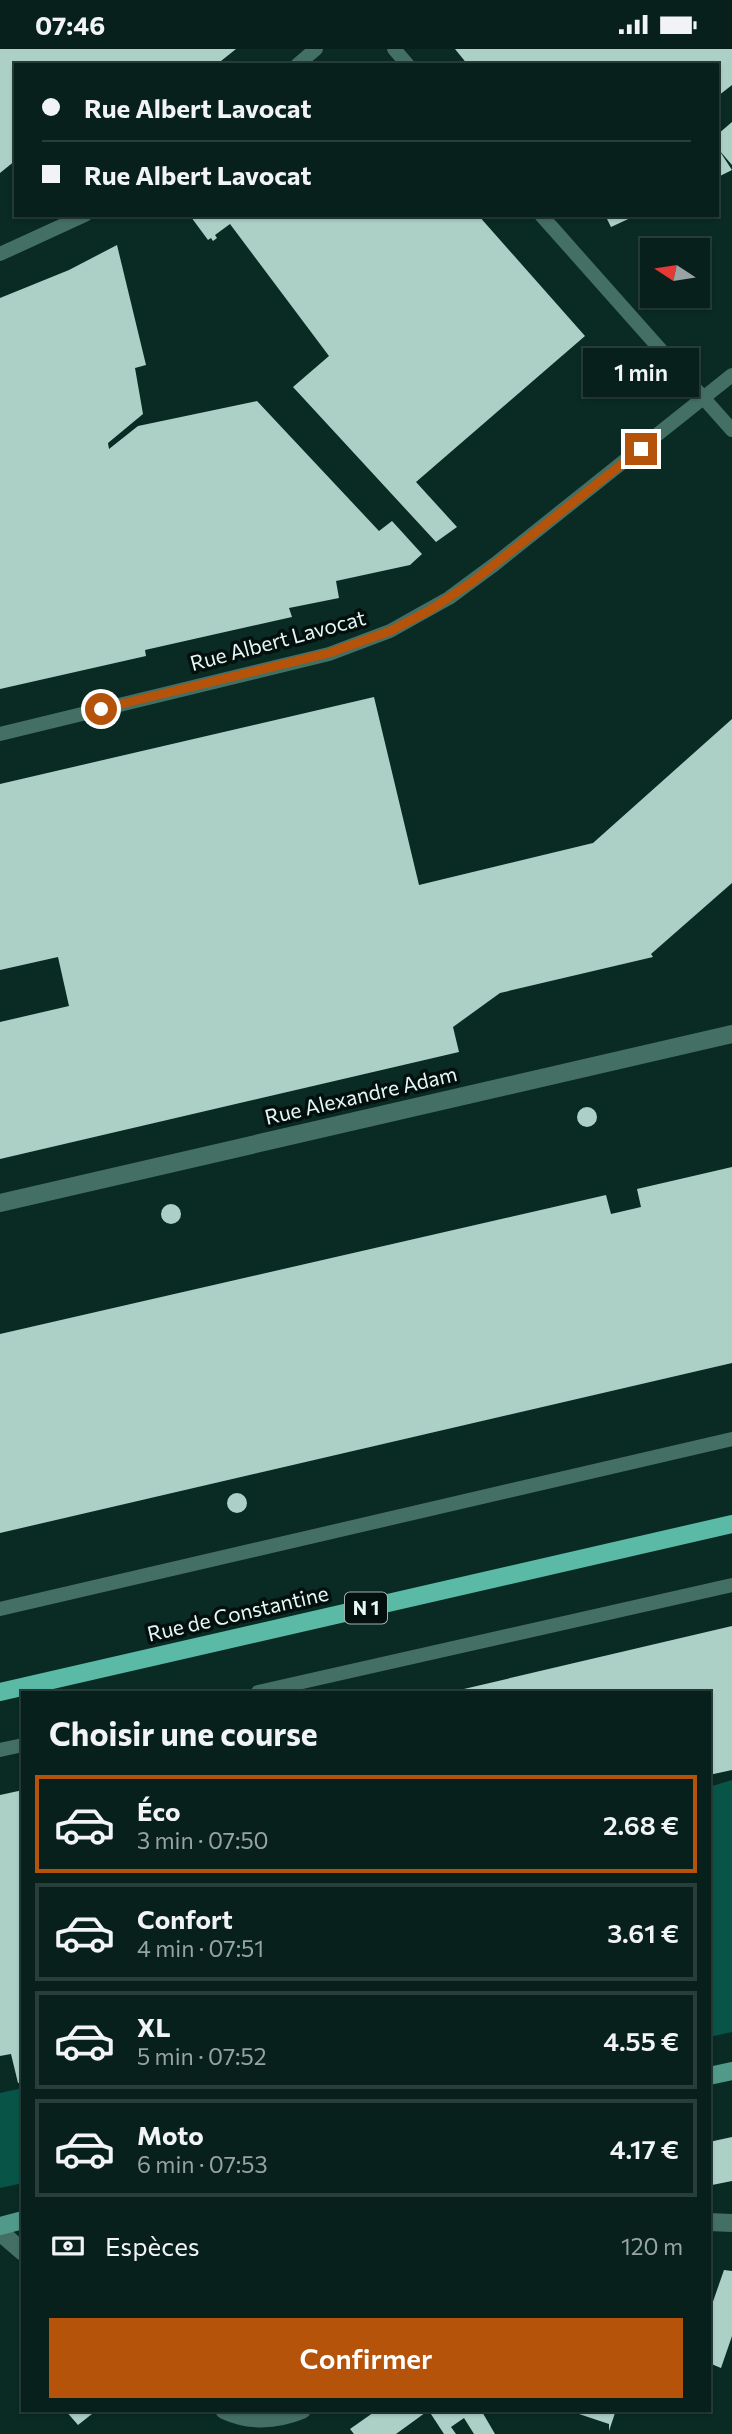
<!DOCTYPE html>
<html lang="fr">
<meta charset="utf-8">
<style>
:root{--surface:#07201b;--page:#102824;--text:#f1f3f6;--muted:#98a3a3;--line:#283e3a;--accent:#b45309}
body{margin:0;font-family:Commissioner,sans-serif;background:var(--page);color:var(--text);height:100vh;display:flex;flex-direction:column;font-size:26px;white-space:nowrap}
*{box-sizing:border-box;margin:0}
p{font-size:23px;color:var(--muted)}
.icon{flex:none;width:38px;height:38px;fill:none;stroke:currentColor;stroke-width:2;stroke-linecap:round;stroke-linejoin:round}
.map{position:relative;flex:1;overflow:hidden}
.drawer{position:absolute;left:21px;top:1642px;width:690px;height:721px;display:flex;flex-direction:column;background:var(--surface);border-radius:0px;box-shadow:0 2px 5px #0004,0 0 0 2px var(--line)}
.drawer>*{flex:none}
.banner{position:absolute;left:14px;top:14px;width:705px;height:154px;border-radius:0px;box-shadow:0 2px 5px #0004,0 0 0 2px var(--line);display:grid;align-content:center;height:154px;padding:0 28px;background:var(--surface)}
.needle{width:46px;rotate:282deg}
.buttons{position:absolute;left:640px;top:189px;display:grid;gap:14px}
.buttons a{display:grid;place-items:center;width:70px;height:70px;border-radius:0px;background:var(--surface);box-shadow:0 2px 5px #0004,0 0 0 2px var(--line);font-size:35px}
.end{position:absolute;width:32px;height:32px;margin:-16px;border:9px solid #b45309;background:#fff;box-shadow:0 0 0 4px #fff}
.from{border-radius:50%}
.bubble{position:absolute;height:49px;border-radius:0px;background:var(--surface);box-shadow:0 2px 5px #0004,0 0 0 2px var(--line);font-size:23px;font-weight:600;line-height:49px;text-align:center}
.banner b{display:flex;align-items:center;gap:24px;height:66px;font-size:26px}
.banner b+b{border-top:2px solid var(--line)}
.banner i{width:18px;height:18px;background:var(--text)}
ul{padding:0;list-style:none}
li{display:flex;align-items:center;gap:21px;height:98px;margin:0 14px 10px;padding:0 14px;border:4px solid var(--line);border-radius:0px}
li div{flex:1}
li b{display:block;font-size:26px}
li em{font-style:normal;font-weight:600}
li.current{border-color:var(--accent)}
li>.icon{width:63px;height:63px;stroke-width:1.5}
h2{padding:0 28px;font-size:32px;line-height:84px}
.pay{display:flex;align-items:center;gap:18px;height:77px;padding:0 28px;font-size:26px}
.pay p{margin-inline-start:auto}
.cta{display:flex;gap:14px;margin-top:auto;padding:14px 28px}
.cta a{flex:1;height:80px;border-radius:0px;background:var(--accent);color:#fff;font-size:28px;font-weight:600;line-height:80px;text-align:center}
.status{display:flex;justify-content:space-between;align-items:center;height:49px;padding:0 35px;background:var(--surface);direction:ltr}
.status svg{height:19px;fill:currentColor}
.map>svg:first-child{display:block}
.green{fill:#085548}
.building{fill:#acd0c6}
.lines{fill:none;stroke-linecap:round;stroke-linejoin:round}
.lane{stroke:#446f65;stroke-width:14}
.street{stroke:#446f65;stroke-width:18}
.secondary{stroke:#519a8a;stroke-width:18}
.primary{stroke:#5abaa6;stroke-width:18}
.route{stroke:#b45309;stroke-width:9}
.labels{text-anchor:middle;stroke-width:7;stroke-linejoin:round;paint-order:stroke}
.shield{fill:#04100e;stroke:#a2b2ae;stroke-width:2}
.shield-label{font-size:19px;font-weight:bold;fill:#e6f8f3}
.street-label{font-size:21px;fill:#e6f8f3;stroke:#04100e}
</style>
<div class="status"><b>07:46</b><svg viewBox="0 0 49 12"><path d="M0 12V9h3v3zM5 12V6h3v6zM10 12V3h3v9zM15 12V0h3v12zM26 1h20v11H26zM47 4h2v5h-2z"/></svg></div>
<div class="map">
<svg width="732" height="2385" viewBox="0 0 732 2385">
<rect width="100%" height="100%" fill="#092b24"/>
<g class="green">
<path d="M 732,1731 L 732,1983 L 709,1988 L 709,1738 Z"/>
<path d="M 23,2039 L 23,2134 L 0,2139 L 0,2044 Z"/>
</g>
<g class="building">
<path d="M 0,0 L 236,0 L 216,16 L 16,16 L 16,111 L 0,124 Z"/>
<path d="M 455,0 L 732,0 L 732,36 L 718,47 L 718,16 L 468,16 Z"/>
<path d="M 732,73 L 732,116 L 719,101 L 732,121 L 718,128 L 718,85 Z"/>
<path d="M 194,166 L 478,166 L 585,287 L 416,433 L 457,478 L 436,493 L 293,338 L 329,307 L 230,175 L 215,186 L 217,189 L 213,192 L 211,189 L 208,191 L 191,168 Z"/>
<path d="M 605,166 L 637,166 L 611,178 Z"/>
<path d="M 117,196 L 146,316 L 135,319 L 143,365 L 108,394 L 109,400 L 138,377 L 257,352 L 379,482 L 392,472 L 422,505 L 410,516 L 336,532 L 339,549 L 289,559 L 292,568 L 145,601 L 146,607 L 0,640 L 0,249 L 69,221 Z"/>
<path d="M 374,648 L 419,836 L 593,794 L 732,670 L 732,834 L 651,905 L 653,908 L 500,944 L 453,978 L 459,1003 L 0,1110 L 0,973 L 69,957 L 58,908 L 0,921 L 0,735 Z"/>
<circle cx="587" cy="1068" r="10"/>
<path d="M 732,1118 L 732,1314 L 0,1484 L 0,1285 L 606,1146 L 611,1165 L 641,1158 L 637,1140 Z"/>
<circle cx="171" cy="1165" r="10"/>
<circle cx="237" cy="1454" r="10"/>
<path d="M 732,1577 L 732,1721 L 709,1726 L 709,1643 L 451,1643 Z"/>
<path d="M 23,1741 L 23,2033 L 18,2034 L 11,2005 L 0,2007 L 0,1746 Z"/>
<path d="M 732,2088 L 732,2132 L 712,2136 L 709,2121 L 709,2093 Z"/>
<path d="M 724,2221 L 732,2222 L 732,2287 L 721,2319 L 709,2314 L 709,2264 Z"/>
<path d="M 65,2361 L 97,2361 L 78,2376 Z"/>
<path d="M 377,2361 L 429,2361 L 396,2385 L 354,2385 L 350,2380 Z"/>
<path d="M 431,2361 L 481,2361 L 495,2385 L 474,2385 L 464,2369 L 451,2378 L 456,2385 L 444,2385 L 429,2362 Z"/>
<path d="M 567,2361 L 616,2361 L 609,2382 L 609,2375 Z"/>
</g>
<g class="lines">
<g class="lane">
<path d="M 394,0 L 408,16"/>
<path d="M 297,16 L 316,0"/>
<path d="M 541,166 L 732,381"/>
<path d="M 0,205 L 85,166"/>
<path d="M 0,685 L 329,605 L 390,582 L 449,549 L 495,515 L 732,326"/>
<path d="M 0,1560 L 732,1390"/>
<path d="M 258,1643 L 732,1536"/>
<path d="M 0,1701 L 23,1696"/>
</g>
<g class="street">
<path d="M 0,1154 L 732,985"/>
<path d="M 709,2173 L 732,2174"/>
<path d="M 0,2183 L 23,2203"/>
<path d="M 224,2361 C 250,2373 275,2372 302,2361"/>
</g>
<g class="secondary">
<path d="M 709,2027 L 732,2022"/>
<path d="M 0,2177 L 23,2171"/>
</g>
<path class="primary" d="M 0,1643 L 732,1475"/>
</g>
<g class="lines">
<path class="route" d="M 101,660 L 329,604 L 390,582 L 430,561 L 472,533 L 641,400"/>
</g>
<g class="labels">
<rect class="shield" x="345" y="1543.5" width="42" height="31" rx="5"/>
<g class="shield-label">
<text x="366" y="1566">N 1</text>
</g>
<g class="street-label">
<text transform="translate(278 592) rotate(-15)" y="7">Rue Albert Lavocat</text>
<text transform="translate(361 1047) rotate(-13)" y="7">Rue Alexandre Adam</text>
<text transform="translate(238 1565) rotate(-13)" y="7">Rue de Constantine</text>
</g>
</g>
</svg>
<div class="buttons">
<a><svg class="needle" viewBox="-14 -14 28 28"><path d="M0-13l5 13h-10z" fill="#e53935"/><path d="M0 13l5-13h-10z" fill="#98a3a3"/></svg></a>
</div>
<i class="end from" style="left:101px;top:660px"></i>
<i class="end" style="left:641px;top:400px"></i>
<div class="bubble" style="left:583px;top:299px;width:116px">1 min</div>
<div class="banner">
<b><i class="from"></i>Rue Albert Lavocat</b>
<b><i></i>Rue Albert Lavocat</b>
</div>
<section class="drawer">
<h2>Choisir une course</h2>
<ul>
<li class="current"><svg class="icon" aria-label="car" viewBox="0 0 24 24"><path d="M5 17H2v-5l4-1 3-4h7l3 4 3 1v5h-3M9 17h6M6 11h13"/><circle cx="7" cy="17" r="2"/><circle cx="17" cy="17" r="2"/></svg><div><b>Éco</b><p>3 min · 07:50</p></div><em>2.68 €</em></li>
<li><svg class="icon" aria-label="car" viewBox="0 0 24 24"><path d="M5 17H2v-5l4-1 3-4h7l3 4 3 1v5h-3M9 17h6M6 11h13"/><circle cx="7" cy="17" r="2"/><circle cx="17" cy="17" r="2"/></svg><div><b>Confort</b><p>4 min · 07:51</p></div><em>3.61 €</em></li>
<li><svg class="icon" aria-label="car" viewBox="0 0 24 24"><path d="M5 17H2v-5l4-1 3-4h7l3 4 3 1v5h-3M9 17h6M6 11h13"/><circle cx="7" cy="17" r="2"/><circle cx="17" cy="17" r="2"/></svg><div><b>XL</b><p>5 min · 07:52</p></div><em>4.55 €</em></li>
<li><svg class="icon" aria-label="car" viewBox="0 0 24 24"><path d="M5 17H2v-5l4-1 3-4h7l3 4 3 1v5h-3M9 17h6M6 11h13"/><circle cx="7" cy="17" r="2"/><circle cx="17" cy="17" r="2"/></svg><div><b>Moto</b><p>6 min · 07:53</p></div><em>4.17 €</em></li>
</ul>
<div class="pay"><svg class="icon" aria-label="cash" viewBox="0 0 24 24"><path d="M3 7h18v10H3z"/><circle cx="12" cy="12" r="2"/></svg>Espèces<p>120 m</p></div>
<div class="cta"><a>Confirmer</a></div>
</section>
</div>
